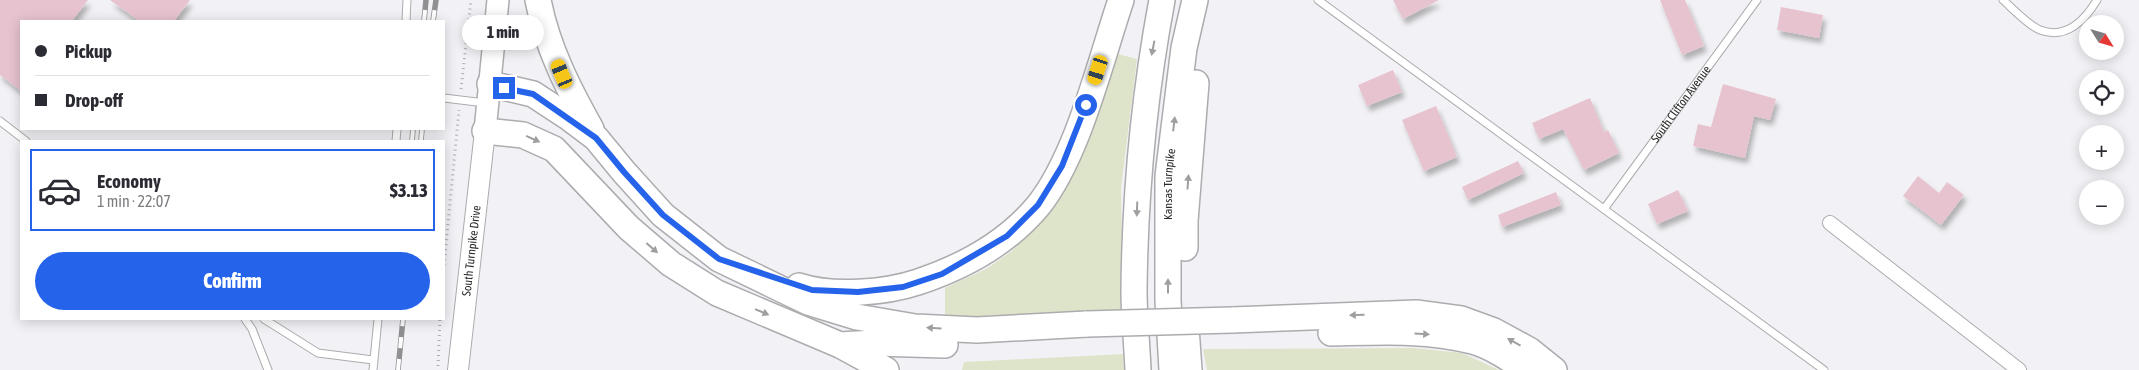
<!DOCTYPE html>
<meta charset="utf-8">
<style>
:root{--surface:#fff;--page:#f7f7f7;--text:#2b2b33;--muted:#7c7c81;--line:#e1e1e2;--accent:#2563eb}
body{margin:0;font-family:"Asap Condensed",sans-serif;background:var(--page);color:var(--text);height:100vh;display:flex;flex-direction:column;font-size:19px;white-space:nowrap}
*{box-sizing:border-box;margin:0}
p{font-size:16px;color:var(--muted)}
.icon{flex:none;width:28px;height:28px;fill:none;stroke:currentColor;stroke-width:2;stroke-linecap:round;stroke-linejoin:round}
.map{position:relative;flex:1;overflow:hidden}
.details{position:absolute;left:20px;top:140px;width:425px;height:180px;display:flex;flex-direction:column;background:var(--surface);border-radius:0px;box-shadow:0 2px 12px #0003}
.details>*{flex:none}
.hud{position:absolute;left:20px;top:20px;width:425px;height:110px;border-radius:0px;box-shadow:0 2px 12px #0003;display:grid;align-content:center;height:110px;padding:0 15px;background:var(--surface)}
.needle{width:32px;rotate:127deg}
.controls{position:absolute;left:2079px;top:15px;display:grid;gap:10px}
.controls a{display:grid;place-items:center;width:45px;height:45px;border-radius:50%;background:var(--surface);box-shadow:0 2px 12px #0003;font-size:25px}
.end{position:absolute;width:22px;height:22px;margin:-11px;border:6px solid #2563eb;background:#fff;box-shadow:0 0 0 2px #fff}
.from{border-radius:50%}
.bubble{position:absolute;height:35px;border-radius:18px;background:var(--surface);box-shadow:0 2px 12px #0003;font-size:16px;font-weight:800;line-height:35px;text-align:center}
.car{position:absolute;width:15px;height:30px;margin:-15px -8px;border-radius:6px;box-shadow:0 0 4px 1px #0007;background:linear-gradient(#f5c518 24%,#345 0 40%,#f5c518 0 76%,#345 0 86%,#f5c518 0)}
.hud b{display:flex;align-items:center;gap:18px;height:48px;font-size:19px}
.hud b+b{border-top:1px solid var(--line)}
.hud i{width:12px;height:12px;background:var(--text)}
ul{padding:9px 0 0;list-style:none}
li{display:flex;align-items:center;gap:15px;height:82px;margin:0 10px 8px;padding:0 5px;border:2px solid transparent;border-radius:0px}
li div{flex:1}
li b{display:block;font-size:19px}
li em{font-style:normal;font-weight:800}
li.current{border-color:var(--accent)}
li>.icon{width:45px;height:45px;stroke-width:1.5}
.cta{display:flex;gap:10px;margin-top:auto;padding:10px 15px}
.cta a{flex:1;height:58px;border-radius:30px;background:var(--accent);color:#fff;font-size:20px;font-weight:800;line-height:58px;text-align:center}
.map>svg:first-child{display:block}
.green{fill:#dee4c9}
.building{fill:#e7c3cf;filter:url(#shadow)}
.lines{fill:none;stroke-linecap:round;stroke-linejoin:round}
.lane-casing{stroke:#acacaf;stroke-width:9}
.street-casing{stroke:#acacaf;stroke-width:16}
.secondary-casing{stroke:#acacaf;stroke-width:22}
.primary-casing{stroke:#acacaf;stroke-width:24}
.highway-casing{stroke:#acacaf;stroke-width:28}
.path{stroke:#adadb0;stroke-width:3;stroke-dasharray:1 4;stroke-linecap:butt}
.lane{stroke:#fff;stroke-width:7}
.street{stroke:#fff;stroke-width:14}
.secondary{stroke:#fff;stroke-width:20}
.primary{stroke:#fff;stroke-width:21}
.highway{stroke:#fff;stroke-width:25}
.rail-casing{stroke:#909093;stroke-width:5.5}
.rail{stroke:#fff;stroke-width:4;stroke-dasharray:11;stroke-linecap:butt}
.highway-bridge-casing{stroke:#acacaf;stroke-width:28;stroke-linecap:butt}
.highway-bridge{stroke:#fff;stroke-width:25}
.oneway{fill:#9f9fa0}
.route{stroke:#2563eb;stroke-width:6}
.labels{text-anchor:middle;stroke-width:4.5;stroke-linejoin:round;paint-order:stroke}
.street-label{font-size:12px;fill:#2a2a2b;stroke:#fff}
</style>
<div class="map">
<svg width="2139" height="370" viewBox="0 0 2139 370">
<defs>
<filter id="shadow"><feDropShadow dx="3" dy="5.5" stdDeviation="2.5" flood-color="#0004"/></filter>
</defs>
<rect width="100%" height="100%" fill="#f2f2f6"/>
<g class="green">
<path d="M 1118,54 L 1137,59 L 1121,188 L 1123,317 L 945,318 L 945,288 L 986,269 L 1012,251 L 1056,205 L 1086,144 Z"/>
<path d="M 1414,348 L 1462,353 L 1499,370 L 1207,370 L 1203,349 Z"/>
<path d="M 1123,354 L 1124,370 L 962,370 L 964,362 Z"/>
</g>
<g class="building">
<path d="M 0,0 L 88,0 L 72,21 L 21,21 L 21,91 L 0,75 Z"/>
<path d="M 110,0 L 190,0 L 174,21 L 139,21 Z"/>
<path d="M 1393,0 L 1439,0 L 1403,19 Z"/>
<path d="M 1660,0 L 1685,0 L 1704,46 L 1682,55 Z"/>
<path d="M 1781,7 L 1823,15 L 1819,38 L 1777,30 Z"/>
<path d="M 1393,70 L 1402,92 L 1367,106 L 1358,85 Z"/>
<path d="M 1723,84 L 1776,99 L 1770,120 L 1754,116 L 1745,158 L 1693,146 L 1698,124 L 1711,127 Z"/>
<path d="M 1590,98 L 1604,132 L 1608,130 L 1619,153 L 1584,170 L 1563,129 L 1539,139 L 1532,123 Z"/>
<path d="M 1436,106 L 1457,157 L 1424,171 L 1402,120 Z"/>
<path d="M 1518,161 L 1524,173 L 1468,200 L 1462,187 Z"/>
<path d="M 1918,176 L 1939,193 L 1947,182 L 1964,195 L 1941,225 L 1903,196 Z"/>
<path d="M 1678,190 L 1688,211 L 1657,224 L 1648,204 Z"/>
<path d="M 1556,192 L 1561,205 L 1502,227 L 1498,215 Z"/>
</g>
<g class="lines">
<g class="lane-casing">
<g id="lane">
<path d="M 1318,0 L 1824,370"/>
<path d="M 2003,0 C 2012,8 2029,26 2040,30 C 2066,40 2085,20 2097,0"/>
<path d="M 406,21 L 407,0"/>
<path d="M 444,98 L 485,103"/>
<path d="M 0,121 L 26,141"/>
<path d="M 396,141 L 397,129"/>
<path id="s1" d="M 1604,209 L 1757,0"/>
<path d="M 245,319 L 252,329 L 268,370"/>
<path d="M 264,319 L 318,353 L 373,360"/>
<path d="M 373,370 L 378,319"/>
</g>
</g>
<g class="street-casing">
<path id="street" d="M 1830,223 L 2019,370"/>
</g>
<g class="secondary-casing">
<g id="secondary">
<path id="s2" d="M 458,370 L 485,131"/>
</g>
</g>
<g class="primary-casing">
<path id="primary" d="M 485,131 L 498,0"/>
</g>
<g class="highway-casing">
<g id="highway">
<path d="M 538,0 C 547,47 568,88 591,129"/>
<path d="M 490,84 L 533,94 L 568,117 L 596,138 L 624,172 L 663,215 L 719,259 L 808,302 L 857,317 L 915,327 L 977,330 L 1087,324"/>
<path d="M 485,131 L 523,135 L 554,149 L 629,228 L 671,264 L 717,293 L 840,345 L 886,370"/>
<path d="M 1185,248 L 1185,221 L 1196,83"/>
<path d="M 799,286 C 832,297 885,293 918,282 C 963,267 1007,243 1038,206 C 1078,156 1100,62 1121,0"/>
<path d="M 1232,320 L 1416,313 L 1461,319 L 1494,331 L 1529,350 L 1554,370"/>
<path d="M 1186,328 L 1189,370"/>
<path d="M 1331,333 C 1377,332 1426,329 1472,341 C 1491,346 1510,359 1526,370"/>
<path d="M 840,345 L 875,343 L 945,345"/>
<path d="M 1138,370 C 1137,344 1134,317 1134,290 C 1135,193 1144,96 1162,0"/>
<path id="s3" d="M 1172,370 L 1168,300 L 1168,176 L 1184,48 L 1195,0"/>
</g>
</g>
<g class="path">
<path d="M 461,89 L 471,0"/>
<path d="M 444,265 L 459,110"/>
<path d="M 438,366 L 440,319"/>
</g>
<use href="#lane" class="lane"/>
<use href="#street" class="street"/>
<use href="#secondary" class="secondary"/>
<use href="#primary" class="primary"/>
<use href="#highway" class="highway"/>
<g class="rail-casing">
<g id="rail">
<path d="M 424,21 L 426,0"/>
<path d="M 433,21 L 436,0"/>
<path d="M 412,141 L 413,129"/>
<path d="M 421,141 L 422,129"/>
<path d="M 398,370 L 403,319"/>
</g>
</g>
<use href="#rail" class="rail"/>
<g class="highway-bridge-casing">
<path id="highway-bridge" d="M 1087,324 L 1232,320"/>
</g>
<use href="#highway-bridge" class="highway-bridge"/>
</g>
<defs><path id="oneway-solid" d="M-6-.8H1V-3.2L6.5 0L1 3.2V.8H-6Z" transform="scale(1.25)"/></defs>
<g class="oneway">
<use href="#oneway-solid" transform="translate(1153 48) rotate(101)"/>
<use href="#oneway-solid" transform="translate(1174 124) rotate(-83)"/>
<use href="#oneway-solid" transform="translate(533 139) rotate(24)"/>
<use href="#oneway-solid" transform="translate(1188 182) rotate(-86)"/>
<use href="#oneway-solid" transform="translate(1137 209) rotate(92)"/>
<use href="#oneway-solid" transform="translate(652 248) rotate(41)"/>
<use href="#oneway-solid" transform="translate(1168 286) rotate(-90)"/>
<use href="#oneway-solid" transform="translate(762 312) rotate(23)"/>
<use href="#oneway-solid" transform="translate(1357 315) rotate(178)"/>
<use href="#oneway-solid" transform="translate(934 328) rotate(-177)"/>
<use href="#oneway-solid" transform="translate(1422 334) rotate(4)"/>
<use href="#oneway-solid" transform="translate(1514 342) rotate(-151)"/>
</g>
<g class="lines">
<path class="route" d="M 504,88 L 533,94 L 596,138 L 624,172 L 663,215 L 719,259 L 812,290 L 858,292 L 903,287 L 942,274 L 1007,236 L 1038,205 L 1062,166 L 1086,105"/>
</g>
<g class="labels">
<g class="street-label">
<text dy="4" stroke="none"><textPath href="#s1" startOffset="130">South Clifton Avenue</textPath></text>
<text dy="4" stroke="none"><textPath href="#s3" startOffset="186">Kansas Turnpike</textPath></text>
<text dy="4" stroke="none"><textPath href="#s2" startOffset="120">South Turnpike Drive</textPath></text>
</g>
</g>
</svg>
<div class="controls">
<a><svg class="needle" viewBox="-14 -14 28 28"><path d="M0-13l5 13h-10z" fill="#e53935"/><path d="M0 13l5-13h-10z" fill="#7c7c81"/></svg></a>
<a><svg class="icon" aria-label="locate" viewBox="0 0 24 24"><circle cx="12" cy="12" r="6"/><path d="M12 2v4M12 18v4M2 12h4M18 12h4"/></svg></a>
<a>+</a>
<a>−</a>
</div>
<i class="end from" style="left:1086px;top:105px"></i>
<i class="end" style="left:504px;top:88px"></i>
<div class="bubble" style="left:462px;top:15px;width:82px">1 min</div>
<i class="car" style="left:1098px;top:70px;rotate:198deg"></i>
<i class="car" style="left:562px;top:74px;rotate:337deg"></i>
<div class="hud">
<b><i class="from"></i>Pickup</b>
<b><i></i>Drop-off</b>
</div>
<section class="details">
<ul>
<li class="current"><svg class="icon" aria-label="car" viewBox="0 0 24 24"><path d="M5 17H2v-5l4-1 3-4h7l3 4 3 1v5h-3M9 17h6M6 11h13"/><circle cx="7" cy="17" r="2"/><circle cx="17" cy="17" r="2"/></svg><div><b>Economy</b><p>1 min · 22:07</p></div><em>$3.13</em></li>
</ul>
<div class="cta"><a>Confirm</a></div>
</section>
</div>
